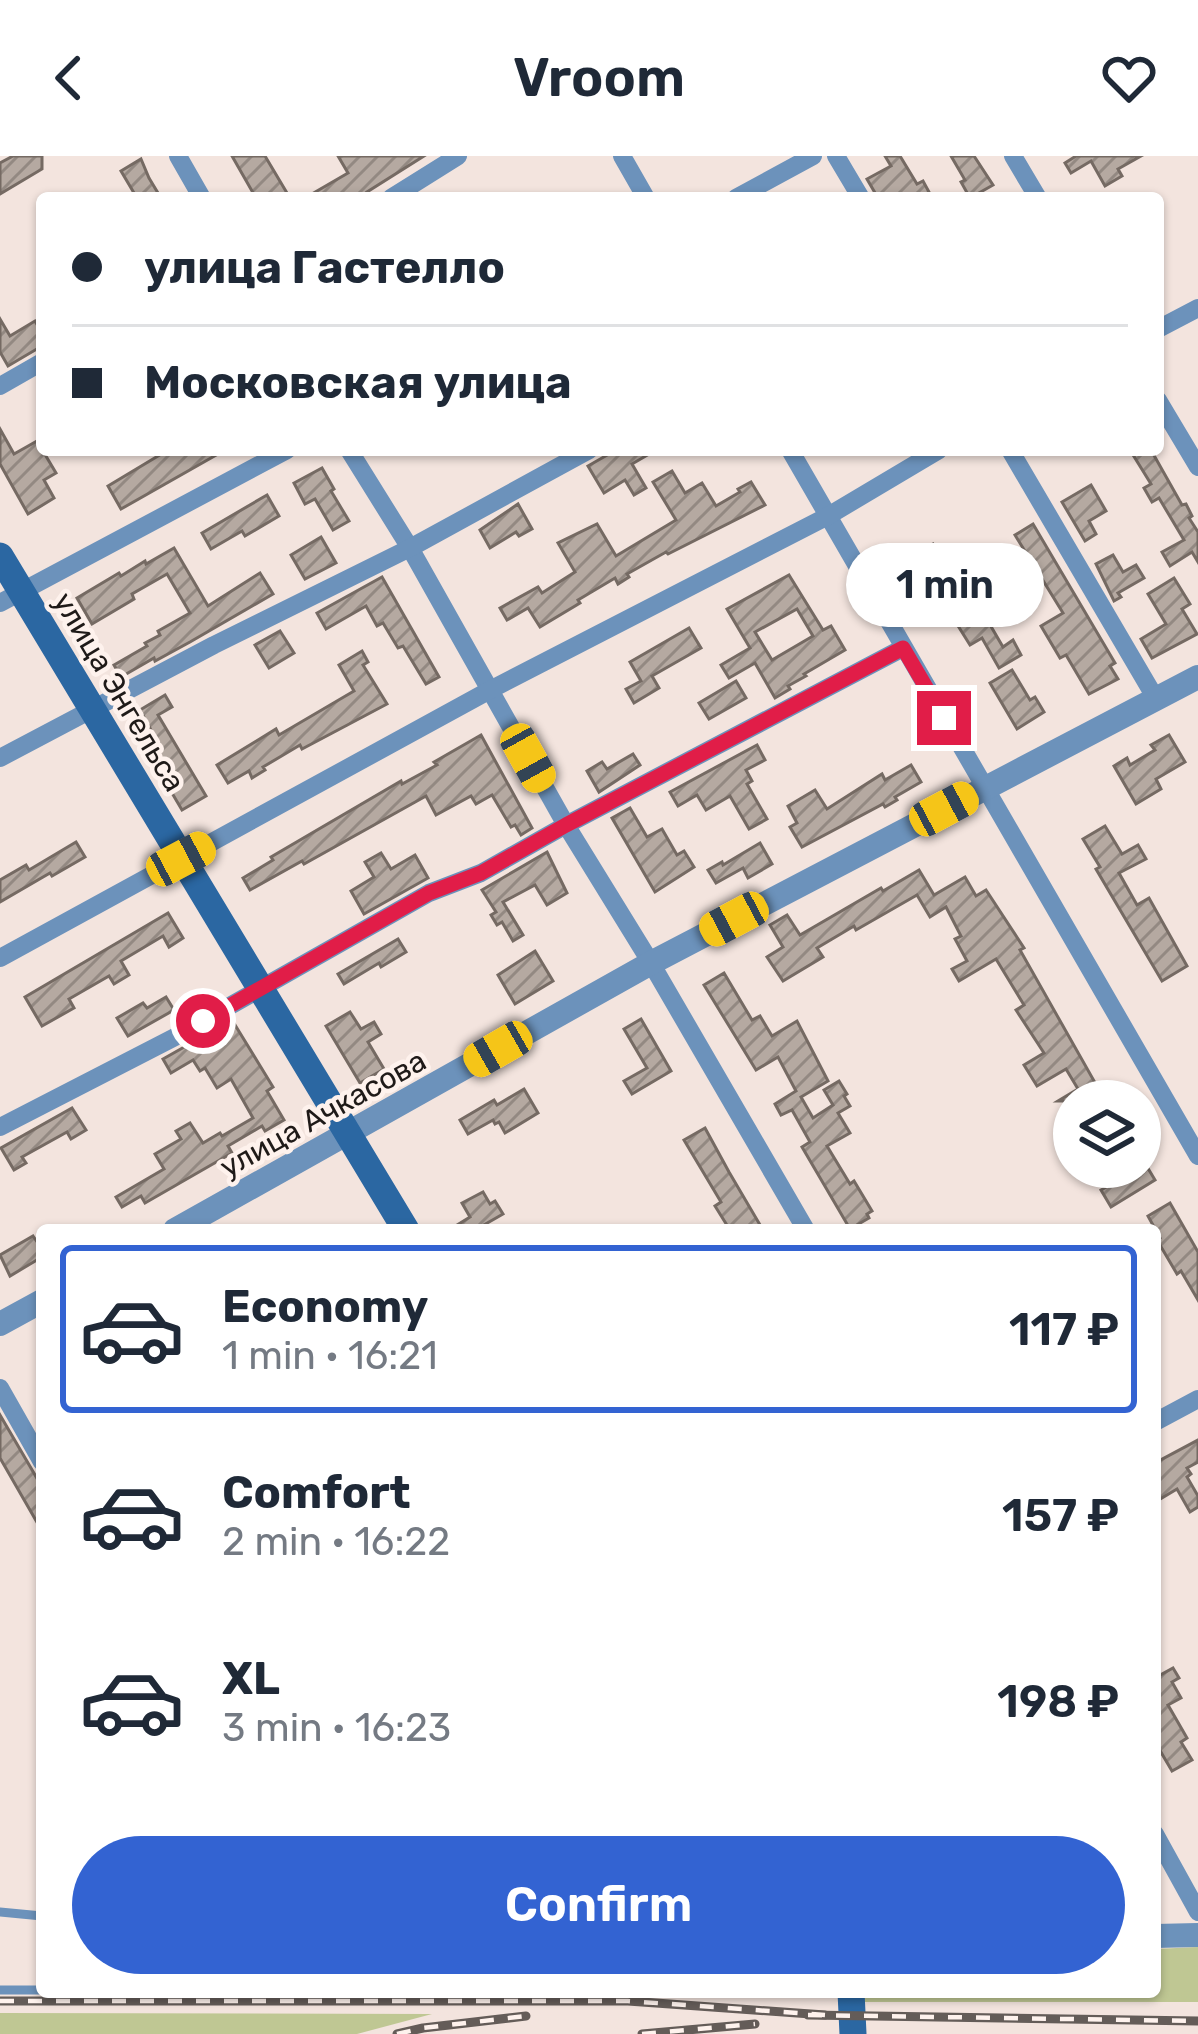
<!DOCTYPE html>
<meta charset="utf-8">
<style>
:root{--surface:#fff;--page:#f6f6f7;--text:#1f2937;--muted:#747a83;--line:#e0e1e3;--accent:#3363d2}
body{margin:0;font-family:Rubik,sans-serif;background:var(--page);color:var(--text);height:100vh;display:flex;flex-direction:column;font-size:45px;white-space:nowrap}
*{box-sizing:border-box;margin:0}
p{font-size:39px;color:var(--muted)}
.icon{flex:none;width:66px;height:66px;fill:none;stroke:currentColor;stroke-width:2;stroke-linecap:round;stroke-linejoin:round}
.map{position:relative;flex:1;overflow:hidden}
.sheet{position:absolute;left:36px;top:1068px;width:1125px;height:774px;display:flex;flex-direction:column;background:var(--surface);border-radius:12px;box-shadow:0 3px 9px #0004}
.sheet>*{flex:none}
.guide{position:absolute;left:36px;top:36px;width:1128px;height:264px;border-radius:12px;box-shadow:0 3px 9px #0004;display:grid;align-content:center;height:264px;padding:0 36px;background:var(--surface)}
.tools{position:absolute;left:1053px;top:924px;display:grid;gap:24px}
.tools a{display:grid;place-items:center;width:108px;height:108px;border-radius:50%;background:var(--surface);box-shadow:0 3px 9px #0004;font-size:60px}
.end{position:absolute;width:54px;height:54px;margin:-27px;border:15px solid #e11d48;background:#fff;box-shadow:0 0 0 6px #fff}
.from{border-radius:50%}
.bubble{position:absolute;height:84px;border-radius:42px;background:var(--surface);box-shadow:0 3px 9px #0004;font-size:39px;font-weight:600;line-height:84px;text-align:center}
.car{position:absolute;width:36px;height:72px;margin:-36px -18px;border-radius:15px;box-shadow:0 0 9px 3px #0007;background:linear-gradient(#f5c518 24%,#345 0 40%,#f5c518 0 76%,#345 0 86%,#f5c518 0)}
.guide b{display:flex;align-items:center;gap:42px;height:114px;font-size:45px}
.guide b+b{border-top:3px solid var(--line)}
.guide i{width:30px;height:30px;background:var(--text)}
ul{padding:21px 0 0;list-style:none}
li{display:flex;align-items:center;gap:36px;height:168px;margin:0 24px 18px;padding:0 12px;border:6px solid transparent;border-radius:12px}
li div{flex:1}
li b{display:block;font-size:45px}
li em{font-style:normal;font-weight:600}
li.active{border-color:var(--accent)}
li>.icon{width:108px;height:108px;stroke-width:1.5}
.button{display:flex;gap:24px;margin-top:auto;padding:24px 36px}
.button a{flex:1;height:138px;border-radius:72px;background:var(--accent);color:#fff;font-size:48px;font-weight:600;line-height:138px;text-align:center}
header{display:flex;justify-content:space-between;align-items:center;height:156px;padding:0 36px;background:var(--surface);font-size:54px;font-weight:600}
.map>svg:first-child{display:block}
.green{fill:#bfc793}
.building{fill:url(#building-hatch);stroke:#756a63;stroke-width:3;fill-rule:evenodd}
.lines{fill:none;stroke-linecap:round;stroke-linejoin:round}
.service{stroke:#6c92bb;stroke-width:9}
.minor{stroke:#6c92bb;stroke-width:18}
.tertiary{stroke:#6c92bb;stroke-width:24}
.secondary{stroke:#2b67a2;stroke-width:27}
.rail-casing{stroke:#645c58;stroke-width:9}
.rail{stroke:#fef2ed;stroke-width:4.5;stroke-dasharray:14;stroke-linecap:butt}
.route{stroke:#e11d48;stroke-width:15}
.labels{text-anchor:middle;stroke-width:9;stroke-linejoin:round;paint-order:stroke}
.street-label{font-size:30px;fill:#1f1a18;stroke:#fef2ed}
</style>
<header><svg class="icon" aria-label="back" viewBox="0 0 24 24"><path d="M15 5l-7 7 7 7"/></svg>Vroom<svg class="icon" aria-label="heart" viewBox="0 0 24 24"><path d="M12 20l-8-8c-3-5 5-10 8-4 3-6 11-1 8 4z"/></svg></header>
<div class="map">
<svg width="1198" height="1878" viewBox="0 0 1198 1878">
<defs>
<pattern id="building-hatch" width="6" height="6" patternUnits="userSpaceOnUse" patternTransform="scale(3)"><rect width="6" height="6" fill="#b5a9a1"/><path d="M-1 1l2-2M0 6l6-6M5 7l2-2" fill="none" stroke="#938982"/></pattern>
</defs>
<rect width="100%" height="100%" fill="#f3e4de"/>
<g class="green">
<path d="M 1198,1791 L 1198,1846 L 863,1846 L 861,1836 L 1155,1836 L 1155,1793 Z"/>
<path d="M 0,1857 L 432,1858 L 357,1878 L 0,1878 Z"/>
</g>
<g class="building">
<path d="M 13,0 L 42,0 L 42,13 L 0,38 L 0,7 Z"/>
<path d="M 232,0 L 265,0 L 287,37 L 279,42 L 256,42 Z"/>
<path d="M 338,0 L 424,0 L 367,36 L 371,42 L 305,42 L 348,17 Z"/>
<path d="M 885,0 L 900,0 L 917,28 L 923,25 L 929,36 L 920,42 L 878,42 L 867,23 L 891,10 Z"/>
<path d="M 951,0 L 974,0 L 993,29 L 970,42 L 961,26 L 965,24 Z"/>
<path d="M 1076,0 L 1141,0 L 1118,13 L 1122,20 L 1105,30 L 1091,5 L 1071,17 L 1065,7 Z"/>
<path d="M 141,3 L 149,22 L 161,42 L 137,42 L 121,15 Z"/>
<path d="M 0,163 L 10,180 L 35,165 L 42,177 L 42,190 L 8,210 L 0,196 Z"/>
<path d="M 0,273 L 14,298 L 37,285 L 56,317 L 44,324 L 54,342 L 28,358 L 0,308 Z"/>
<path d="M 168,294 L 225,294 L 121,353 L 108,330 Z"/>
<path d="M 616,294 L 656,294 L 632,308 L 646,332 L 634,339 L 625,324 L 604,337 L 588,310 Z"/>
<path d="M 1130,294 L 1151,294 L 1182,349 L 1186,348 L 1192,360 L 1189,362 L 1198,376 L 1198,406 L 1192,396 L 1170,410 L 1162,396 L 1184,384 L 1159,342 L 1152,346 L 1144,332 L 1151,328 Z"/>
<path d="M 322,312 L 334,333 L 331,335 L 349,365 L 333,374 L 315,343 L 305,348 L 294,327 Z"/>
<path d="M 672,315 L 685,337 L 702,327 L 716,350 L 740,336 L 738,333 L 751,326 L 765,349 L 668,398 L 666,396 L 627,418 L 629,421 L 618,428 L 615,422 L 578,444 L 580,447 L 540,471 L 528,452 L 507,464 L 500,452 L 538,431 L 542,437 L 575,416 L 558,387 L 597,368 L 616,400 L 676,364 L 653,326 Z"/>
<path d="M 1091,329 L 1106,355 L 1089,365 L 1096,378 L 1085,385 L 1062,346 Z"/>
<path d="M 267,339 L 279,360 L 245,380 L 242,375 L 211,393 L 202,377 Z"/>
<path d="M 518,348 L 532,373 L 519,380 L 516,376 L 490,392 L 480,374 Z"/>
<path d="M 1033,368 L 1115,507 L 1110,510 L 1118,523 L 1089,538 L 1066,499 L 1060,502 L 1041,470 L 1063,457 L 1015,379 Z"/>
<path d="M 321,381 L 336,407 L 305,423 L 291,399 Z"/>
<path d="M 933,388 L 943,405 L 949,401 L 957,415 L 933,429 L 915,398 Z"/>
<path d="M 174,392 L 208,450 L 260,417 L 273,438 L 190,486 L 155,505 L 154,502 L 121,521 L 114,509 L 147,490 L 145,487 L 160,479 L 158,475 L 190,457 L 167,418 L 132,438 L 134,443 L 92,468 L 77,442 L 119,417 L 121,420 L 145,405 L 146,408 Z"/>
<path d="M 1113,399 L 1123,416 L 1136,409 L 1144,422 L 1118,437 L 1121,441 L 1114,445 L 1096,408 Z"/>
<path d="M 999,415 L 1012,438 L 982,455 L 1003,491 L 1013,484 L 1021,499 L 999,512 L 982,482 L 970,489 L 945,449 Z"/>
<path d="M 789,419 L 823,474 L 831,470 L 845,494 L 804,518 L 806,520 L 788,530 L 790,533 L 775,542 L 755,507 L 729,522 L 721,509 L 750,492 L 727,453 ZM 797,453 L 813,480 L 772,504 L 755,476 Z"/>
<path d="M 382,421 L 439,521 L 426,528 L 403,490 L 398,492 L 383,467 L 377,470 L 366,450 L 326,473 L 317,457 Z"/>
<path d="M 1174,422 L 1190,448 L 1182,453 L 1197,478 L 1152,502 L 1141,483 L 1166,468 L 1148,438 Z"/>
<path d="M 689,472 L 701,492 L 652,520 L 659,532 L 634,547 L 626,533 L 641,525 L 630,506 Z"/>
<path d="M 280,475 L 294,497 L 269,512 L 255,489 Z"/>
<path d="M 362,495 L 368,506 L 363,509 L 387,548 L 302,593 L 300,589 L 263,611 L 265,614 L 252,622 L 249,615 L 228,627 L 217,609 L 276,573 L 279,579 L 354,535 L 339,509 Z"/>
<path d="M 1012,514 L 1030,544 L 1035,541 L 1044,556 L 1017,573 L 990,527 Z"/>
<path d="M 736,525 L 746,542 L 709,563 L 699,547 Z"/>
<path d="M 165,539 L 172,551 L 158,559 L 206,640 L 182,654 L 139,581 L 151,574 L 140,554 Z"/>
<path d="M 481,579 L 532,672 L 521,679 L 515,669 L 511,671 L 492,639 L 476,648 L 471,640 L 436,659 L 426,640 L 304,708 L 302,705 L 250,734 L 243,722 L 273,704 L 271,701 L 401,625 L 402,628 L 437,609 L 434,606 Z"/>
<path d="M 1169,579 L 1185,606 L 1156,623 L 1161,633 L 1136,648 L 1114,610 L 1127,602 L 1130,609 L 1155,594 L 1151,589 Z"/>
<path d="M 757,589 L 765,604 L 746,614 L 752,625 L 747,628 L 767,663 L 749,673 L 730,640 L 706,654 L 697,639 L 678,650 L 670,636 Z"/>
<path d="M 633,598 L 640,609 L 599,636 L 587,615 L 602,606 L 607,613 Z"/>
<path d="M 911,609 L 921,626 L 895,641 L 897,644 L 885,651 L 883,648 L 802,691 L 790,671 L 797,667 L 788,650 L 815,634 L 827,653 L 882,618 L 885,624 Z"/>
<path d="M 630,652 L 647,681 L 662,673 L 677,699 L 684,695 L 694,711 L 655,736 L 612,662 Z"/>
<path d="M 1105,670 L 1122,698 L 1138,689 L 1146,703 L 1119,717 L 1137,749 L 1149,742 L 1187,810 L 1162,825 L 1096,713 L 1100,711 L 1083,683 Z"/>
<path d="M 76,686 L 85,701 L 52,720 L 50,717 L 0,746 L 0,724 L 26,709 L 29,714 Z"/>
<path d="M 760,687 L 772,708 L 748,722 L 743,712 L 716,727 L 708,714 L 722,706 L 723,709 Z"/>
<path d="M 547,696 L 567,737 L 547,749 L 535,729 L 503,746 L 523,779 L 513,785 L 502,766 L 497,769 L 491,759 L 496,756 L 482,734 Z"/>
<path d="M 381,697 L 391,713 L 415,699 L 428,722 L 364,758 L 351,735 L 374,721 L 365,706 Z"/>
<path d="M 919,714 L 934,739 L 965,721 L 976,740 L 986,734 L 1024,792 L 1020,794 L 1102,939 L 1090,945 L 1058,945 L 1078,933 L 1066,913 L 1037,930 L 1024,909 L 1044,897 L 1016,854 L 1024,849 L 996,803 L 959,825 L 952,813 L 967,805 L 955,783 L 961,780 L 946,751 L 930,761 L 917,739 L 856,774 L 854,770 L 817,792 L 823,801 L 783,825 L 767,801 L 783,791 L 770,769 L 787,759 L 800,779 L 881,732 L 883,735 Z"/>
<path d="M 168,757 L 183,782 L 169,791 L 163,780 L 121,805 L 129,819 L 114,828 L 109,820 L 69,843 L 74,852 L 42,870 L 25,841 Z"/>
<path d="M 398,783 L 406,796 L 381,811 L 379,807 L 344,828 L 338,818 Z"/>
<path d="M 535,795 L 553,825 L 515,848 L 498,819 Z"/>
<path d="M 724,817 L 752,864 L 760,860 L 772,880 L 797,865 L 828,925 L 801,941 L 813,962 L 833,949 L 824,934 L 839,925 L 847,938 L 844,940 L 850,950 L 838,957 L 850,977 L 827,990 L 850,1028 L 854,1025 L 872,1055 L 867,1058 L 869,1062 L 850,1073 L 802,991 L 810,986 L 792,954 L 781,959 L 775,948 L 796,935 L 778,901 L 756,914 L 704,829 Z"/>
<path d="M 166,841 L 174,854 L 128,880 L 117,862 L 143,847 L 147,852 Z"/>
<path d="M 350,856 L 361,873 L 374,866 L 381,878 L 368,886 L 384,913 L 360,927 L 326,870 Z"/>
<path d="M 641,863 L 671,915 L 632,938 L 624,925 L 647,912 L 624,873 Z"/>
<path d="M 232,864 L 273,931 L 267,935 L 284,964 L 265,975 L 262,970 L 228,990 L 232,997 L 145,1047 L 141,1040 L 122,1051 L 116,1041 L 164,1013 L 155,998 L 181,983 L 176,975 L 190,967 L 203,987 L 220,977 L 222,980 L 253,962 L 231,923 L 217,932 L 205,912 L 200,915 L 193,904 L 171,917 L 163,903 Z"/>
<path d="M 524,933 L 538,957 L 505,977 L 499,966 L 495,968 L 493,964 L 468,978 L 460,964 L 494,944 L 497,949 Z"/>
<path d="M 72,952 L 86,974 L 71,983 L 67,976 L 22,1001 L 26,1007 L 14,1014 L 1,992 Z"/>
<path d="M 705,972 L 729,1016 L 763,1074 L 730,1074 L 715,1050 L 721,1046 L 684,984 Z"/>
<path d="M 1146,1009 L 1155,1024 L 1111,1051 L 1101,1034 Z"/>
<path d="M 483,1036 L 490,1048 L 495,1045 L 503,1058 L 475,1074 L 449,1074 L 470,1061 L 462,1047 Z"/>
<path d="M 1170,1047 L 1198,1096 L 1198,1144 L 1181,1115 L 1177,1118 L 1157,1084 L 1160,1082 L 1148,1060 Z"/>
<path d="M 33,1080 L 42,1093 L 42,1101 L 10,1120 L 0,1099 Z"/>
<path d="M 0,1259 L 42,1331 L 42,1375 L 0,1302 Z"/>
<path d="M 1198,1284 L 1198,1306 L 1187,1312 L 1191,1318 L 1187,1321 L 1198,1340 L 1198,1351 L 1190,1356 L 1177,1333 L 1155,1346 L 1155,1307 Z"/>
<path d="M 1173,1512 L 1179,1522 L 1172,1526 L 1181,1542 L 1168,1549 L 1187,1582 L 1181,1586 L 1192,1604 L 1172,1615 L 1155,1586 L 1155,1522 Z"/>
</g>
<g class="lines">
<g class="service">
<path d="M 0,1756 L 42,1760"/>
<path d="M 0,1834 L 42,1834"/>
<path d="M 161,1836 L 357,1838 L 364,1836"/>
</g>
<g class="minor">
<path d="M 178,0 L 202,42"/>
<path d="M 622,0 L 646,42"/>
<path d="M 836,0 L 861,42"/>
<path d="M 1013,0 L 1038,42"/>
<path d="M 391,42 L 458,0"/>
<path d="M 736,42 L 813,0"/>
<path d="M 1158,173 L 1198,152"/>
<path d="M 0,230 L 42,206"/>
<path d="M 1158,244 L 1198,311"/>
<path d="M 349,294 L 410,392 L 566,669 L 651,807 L 806,1074"/>
<path d="M 790,294 L 1198,1000"/>
<path d="M 1010,294 L 1156,543"/>
<path d="M 0,447 L 287,294"/>
<path d="M 0,602 L 214,489 L 410,392 L 589,294"/>
<path d="M 0,802 L 490,534 L 828,360 L 939,294"/>
<path d="M 0,971 L 175,881 L 429,737 L 481,717 L 566,669 L 903,492"/>
<path d="M 0,1232 L 42,1306"/>
<path d="M 1155,1266 L 1198,1243"/>
<path d="M 1155,1678 L 1198,1756"/>
</g>
<g class="tertiary">
<path d="M 175,1074 L 651,807 L 1198,521"/>
<path d="M 0,1168 L 42,1145"/>
<path d="M 1155,1780 L 1198,1779"/>
</g>
<g class="secondary">
<path d="M 0,400 L 406,1074"/>
<path d="M 851,1836 L 853,1878"/>
</g>
<g class="rail-casing">
<g id="rail">
<path d="M 0,1845 L 628,1845 L 825,1859"/>
<path d="M 808,1859 L 1198,1865"/>
<path d="M 397,1878 L 423,1872 L 526,1860"/>
<path d="M 642,1878 L 755,1868"/>
</g>
</g>
<use href="#rail" class="rail"/>
</g>
<g class="lines">
<path class="route" d="M 203,865 L 429,737 L 481,717 L 566,669 L 903,492 L 944,562"/>
</g>
<g class="labels">
<g class="street-label">
<text transform="translate(119 536) rotate(59)" y="10">улица Энгельса</text>
<text transform="translate(323 958) rotate(-29)" y="10">улица Ачкасова</text>
</g>
</g>
</svg>
<div class="tools">
<a><svg class="icon" aria-label="layers" viewBox="0 0 24 24"><path d="M12 4l9 5-9 5-9-5zM3 14l9 5 9-5"/></svg></a>
</div>
<i class="end from" style="left:203px;top:865px"></i>
<i class="end" style="left:944px;top:562px"></i>
<div class="bubble" style="left:846px;top:387px;width:198px">1 min</div>
<i class="car" style="left:528px;top:602px;rotate:151deg"></i>
<i class="car" style="left:944px;top:653px;rotate:62deg"></i>
<i class="car" style="left:181px;top:703px;rotate:62deg"></i>
<i class="car" style="left:734px;top:763px;rotate:242deg"></i>
<i class="car" style="left:498px;top:893px;rotate:240deg"></i>
<div class="guide">
<b><i class="from"></i>улица Гастелло</b>
<b><i></i>Московская улица</b>
</div>
<section class="sheet">
<ul>
<li class="active"><svg class="icon" aria-label="car" viewBox="0 0 24 24"><path d="M5 17H2v-5l4-1 3-4h7l3 4 3 1v5h-3M9 17h6M6 11h13"/><circle cx="7" cy="17" r="2"/><circle cx="17" cy="17" r="2"/></svg><div><b>Economy</b><p>1 min · 16:21</p></div><em>117 ₽</em></li>
<li><svg class="icon" aria-label="car" viewBox="0 0 24 24"><path d="M5 17H2v-5l4-1 3-4h7l3 4 3 1v5h-3M9 17h6M6 11h13"/><circle cx="7" cy="17" r="2"/><circle cx="17" cy="17" r="2"/></svg><div><b>Comfort</b><p>2 min · 16:22</p></div><em>157 ₽</em></li>
<li><svg class="icon" aria-label="car" viewBox="0 0 24 24"><path d="M5 17H2v-5l4-1 3-4h7l3 4 3 1v5h-3M9 17h6M6 11h13"/><circle cx="7" cy="17" r="2"/><circle cx="17" cy="17" r="2"/></svg><div><b>XL</b><p>3 min · 16:23</p></div><em>198 ₽</em></li>
</ul>
<div class="button"><a>Confirm</a></div>
</section>
</div>
